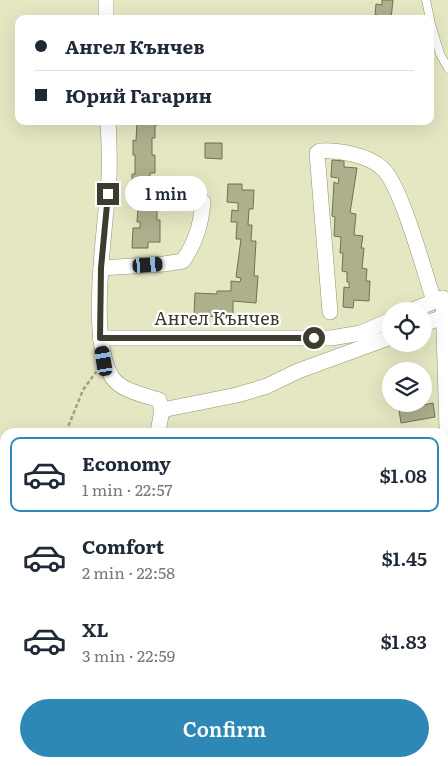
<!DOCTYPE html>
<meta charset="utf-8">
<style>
:root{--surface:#fff;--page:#f2f2f3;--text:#1f2937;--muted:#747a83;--line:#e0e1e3;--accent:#2d88b5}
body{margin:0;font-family:Literata,serif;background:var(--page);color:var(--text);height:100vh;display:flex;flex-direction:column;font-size:19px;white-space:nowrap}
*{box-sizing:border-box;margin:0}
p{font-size:16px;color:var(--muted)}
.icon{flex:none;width:28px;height:28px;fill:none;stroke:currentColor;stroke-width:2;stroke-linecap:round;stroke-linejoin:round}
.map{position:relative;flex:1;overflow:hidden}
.details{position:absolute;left:0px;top:428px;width:449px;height:339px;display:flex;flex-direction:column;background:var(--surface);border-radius:15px 15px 0 0;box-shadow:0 5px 20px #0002}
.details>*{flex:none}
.top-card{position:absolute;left:15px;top:15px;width:419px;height:110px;border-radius:10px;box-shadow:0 5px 20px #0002;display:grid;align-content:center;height:110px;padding:0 20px;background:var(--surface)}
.controls{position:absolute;left:382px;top:302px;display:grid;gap:10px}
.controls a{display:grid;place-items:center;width:50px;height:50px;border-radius:50%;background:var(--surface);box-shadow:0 5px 20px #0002;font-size:25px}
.end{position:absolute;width:22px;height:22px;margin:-11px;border:6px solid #3c3d2f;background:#fff;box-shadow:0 0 0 2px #fff}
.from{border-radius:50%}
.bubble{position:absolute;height:35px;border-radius:18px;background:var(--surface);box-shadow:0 5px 20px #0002;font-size:16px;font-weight:600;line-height:35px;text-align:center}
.car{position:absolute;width:15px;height:30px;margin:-15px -8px;border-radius:6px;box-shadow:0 0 4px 1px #0007;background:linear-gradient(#222 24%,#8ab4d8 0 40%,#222 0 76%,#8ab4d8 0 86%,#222 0)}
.top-card b{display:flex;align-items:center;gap:18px;height:48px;font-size:19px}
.top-card b+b{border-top:1px solid var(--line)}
.top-card i{width:12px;height:12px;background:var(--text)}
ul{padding:9px 0 0;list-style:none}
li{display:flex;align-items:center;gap:15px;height:75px;margin:0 10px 8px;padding:0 10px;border:2px solid transparent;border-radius:10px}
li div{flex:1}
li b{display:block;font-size:19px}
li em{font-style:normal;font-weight:600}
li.selected{border-color:var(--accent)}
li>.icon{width:45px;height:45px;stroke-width:1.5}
.primary-button{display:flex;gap:10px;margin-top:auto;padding:10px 20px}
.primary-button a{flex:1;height:58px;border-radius:30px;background:var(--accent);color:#fff;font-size:20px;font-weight:600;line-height:58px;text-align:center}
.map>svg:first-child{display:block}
.green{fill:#bdbf87}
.building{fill:#aeaf8d;stroke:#707151}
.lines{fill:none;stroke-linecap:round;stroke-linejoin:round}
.service-casing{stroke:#939574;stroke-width:9}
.minor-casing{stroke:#939574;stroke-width:16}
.path{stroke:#9e9f85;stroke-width:2.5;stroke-dasharray:4 2.5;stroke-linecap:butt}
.service{stroke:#fff;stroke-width:8}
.minor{stroke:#fff;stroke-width:15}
.route{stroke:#3c3d2f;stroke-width:6}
.labels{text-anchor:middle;stroke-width:4.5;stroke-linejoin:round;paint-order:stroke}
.street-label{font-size:18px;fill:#3c3d2f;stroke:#fff}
</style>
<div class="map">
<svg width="448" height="766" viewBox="0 0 448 766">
<rect width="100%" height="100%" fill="#e5e7c3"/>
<g class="green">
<path d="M 0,672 L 5,673 L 5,761 L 94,761 L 95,766 L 0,766 Z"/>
<path d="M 444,685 L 448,686 L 448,766 L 337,766 L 336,761 L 444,761 Z"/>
</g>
<g class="building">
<path d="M 382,0 L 393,0 L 391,19 L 378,19 L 378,15 L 375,15 L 376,4 L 382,5 Z"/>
<path d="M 137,121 L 158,121 L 158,125 L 155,125 L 155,138 L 152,138 L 152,155 L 155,155 L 155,173 L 150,173 L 150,189 L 153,189 L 152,206 L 157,206 L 157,220 L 160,220 L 160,242 L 148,242 L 148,248 L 132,248 L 133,228 L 140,228 L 140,222 L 137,222 L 138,208 L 135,208 L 137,189 L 132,189 L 132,174 L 135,174 L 135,155 L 133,155 L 133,140 L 136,141 Z"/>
<path d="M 205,143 L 222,143 L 222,159 L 205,158 Z"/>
<path d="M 332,160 L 344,161 L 344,167 L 357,168 L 350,213 L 356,214 L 354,235 L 363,236 L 361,248 L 364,248 L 362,268 L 367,269 L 366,281 L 370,281 L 369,301 L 354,300 L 353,308 L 343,307 L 344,287 L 349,288 L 349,282 L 347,282 L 347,272 L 342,271 L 343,253 L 340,253 L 341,237 L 334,236 L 335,217 L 332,216 L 334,182 L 338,184 L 339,178 L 331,177 Z"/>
<path d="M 228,184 L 242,184 L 242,190 L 254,190 L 253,209 L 249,209 L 248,225 L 252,225 L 251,241 L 256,241 L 254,276 L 258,276 L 256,303 L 233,301 L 233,314 L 219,313 L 218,317 L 194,315 L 195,293 L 217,294 L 217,291 L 231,291 L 231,281 L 240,282 L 241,278 L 236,277 L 241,239 L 236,239 L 237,222 L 231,222 L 232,210 L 238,211 L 238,203 L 227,202 Z"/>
<path d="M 433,403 L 435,417 L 401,423 L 399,410 Z"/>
<rect x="444" y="601" width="4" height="18"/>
</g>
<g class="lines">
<g class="service-casing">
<g id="service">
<path d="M 426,0 L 430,19"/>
<path d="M 430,21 L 440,54 L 448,68"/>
<path d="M 178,761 L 198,766"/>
</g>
</g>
<g class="minor-casing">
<g id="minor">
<path d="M 106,0 L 106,19"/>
<path d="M 108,121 C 109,140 110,159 109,178 C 106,225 87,339 112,377 C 121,391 144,395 159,400 L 162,410 L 158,432"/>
<path d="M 101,268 L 164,264 L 183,261 C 196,242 201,224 203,202"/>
<path d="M 443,298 L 448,462"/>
<path d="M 411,311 L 442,298"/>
<path d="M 330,312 L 317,153 L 320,151 C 339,150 368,155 382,168 C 401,184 425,274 434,301"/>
<path d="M 424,324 L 443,317"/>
<path d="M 100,338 L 331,338 L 361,333 L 391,320"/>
<path d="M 162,410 L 237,395 L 267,386 L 298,371 L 391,337"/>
<path d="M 444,651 L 448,653"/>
<path d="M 233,761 L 236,766"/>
</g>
</g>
<g class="path">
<path d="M 66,432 L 83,390 L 96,372"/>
<path d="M 0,445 L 5,444"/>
</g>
<use href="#service" class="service"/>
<use href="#minor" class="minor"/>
</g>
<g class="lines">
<path class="route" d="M 108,194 L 101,268 L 100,338 L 314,338"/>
</g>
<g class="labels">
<g class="street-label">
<text x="217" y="325">Ангел Кънчев</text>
</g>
</g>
</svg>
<div class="controls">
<a><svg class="icon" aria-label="locate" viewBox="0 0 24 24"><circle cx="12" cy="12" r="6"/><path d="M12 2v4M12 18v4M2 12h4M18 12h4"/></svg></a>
<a><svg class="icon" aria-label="layers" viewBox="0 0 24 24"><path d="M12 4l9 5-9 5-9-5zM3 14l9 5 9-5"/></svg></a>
</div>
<i class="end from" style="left:314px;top:338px"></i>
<i class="end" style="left:108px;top:194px"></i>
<div class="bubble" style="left:125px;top:176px;width:82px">1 min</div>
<i class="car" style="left:148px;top:265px;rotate:86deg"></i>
<i class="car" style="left:104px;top:361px;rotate:351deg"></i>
<div class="top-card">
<b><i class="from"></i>Ангел Кънчев</b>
<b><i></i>Юрий Гагарин</b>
</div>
<section class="details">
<ul>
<li class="selected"><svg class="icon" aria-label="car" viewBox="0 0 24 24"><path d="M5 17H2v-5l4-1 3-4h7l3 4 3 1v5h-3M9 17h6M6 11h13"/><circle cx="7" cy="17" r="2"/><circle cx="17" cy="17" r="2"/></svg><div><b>Economy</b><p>1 min · 22:57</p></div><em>$1.08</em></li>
<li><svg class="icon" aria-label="car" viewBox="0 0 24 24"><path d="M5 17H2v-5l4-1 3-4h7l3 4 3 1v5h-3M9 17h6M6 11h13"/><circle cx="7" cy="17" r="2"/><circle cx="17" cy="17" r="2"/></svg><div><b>Comfort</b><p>2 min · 22:58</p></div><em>$1.45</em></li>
<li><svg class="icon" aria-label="car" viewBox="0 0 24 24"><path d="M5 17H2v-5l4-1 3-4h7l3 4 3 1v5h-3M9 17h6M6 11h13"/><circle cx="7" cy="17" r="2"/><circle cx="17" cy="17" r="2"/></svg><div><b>XL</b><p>3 min · 22:59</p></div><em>$1.83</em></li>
</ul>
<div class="primary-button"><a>Confirm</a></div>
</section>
</div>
